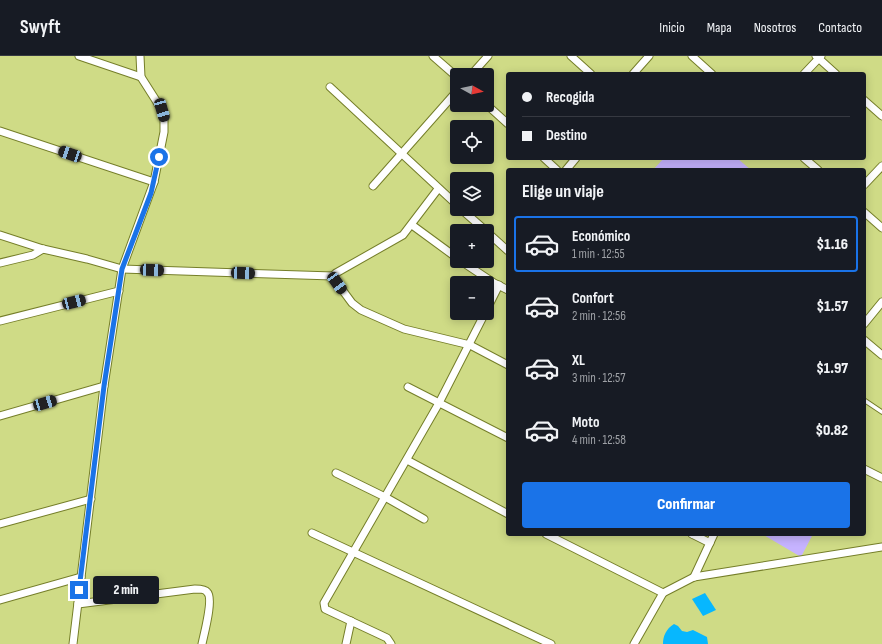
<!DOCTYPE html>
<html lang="es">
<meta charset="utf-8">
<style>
:root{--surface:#171b24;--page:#242831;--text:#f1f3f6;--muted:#9ea1a6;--line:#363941;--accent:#1a73e8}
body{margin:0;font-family:"Sofia Sans Condensed",sans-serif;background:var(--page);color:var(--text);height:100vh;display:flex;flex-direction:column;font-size:15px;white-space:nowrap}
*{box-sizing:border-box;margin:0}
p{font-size:13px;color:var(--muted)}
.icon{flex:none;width:22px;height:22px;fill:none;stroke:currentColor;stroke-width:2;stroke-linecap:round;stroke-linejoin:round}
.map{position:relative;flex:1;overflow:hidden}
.drawer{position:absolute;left:506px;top:112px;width:360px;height:368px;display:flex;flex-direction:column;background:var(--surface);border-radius:4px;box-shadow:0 2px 10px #0003}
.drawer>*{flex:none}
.top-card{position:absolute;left:506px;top:16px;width:360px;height:88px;border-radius:4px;box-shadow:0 2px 10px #0003;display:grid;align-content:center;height:88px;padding:0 16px;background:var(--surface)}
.needle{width:26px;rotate:98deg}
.fabs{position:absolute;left:450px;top:12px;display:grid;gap:8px}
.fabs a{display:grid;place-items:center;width:44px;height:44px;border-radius:4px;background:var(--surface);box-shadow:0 2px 10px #0003;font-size:20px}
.end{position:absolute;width:18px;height:18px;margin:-9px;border:5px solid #1a73e8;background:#fff;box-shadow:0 0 0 2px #fff}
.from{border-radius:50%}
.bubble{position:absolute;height:28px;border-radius:4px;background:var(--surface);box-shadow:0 2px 10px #0003;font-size:13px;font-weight:800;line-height:28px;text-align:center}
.car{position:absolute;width:12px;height:24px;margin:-12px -6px;border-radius:5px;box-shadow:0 0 3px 1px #0007;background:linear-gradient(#222 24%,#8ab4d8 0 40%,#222 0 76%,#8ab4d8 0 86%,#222 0)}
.top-card b{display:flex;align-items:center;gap:14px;height:38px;font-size:15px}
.top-card b+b{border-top:1px solid var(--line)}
.top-card i{width:10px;height:10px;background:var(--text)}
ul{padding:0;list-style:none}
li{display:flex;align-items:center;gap:12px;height:56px;margin:0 8px 6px;padding:0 8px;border:2px solid transparent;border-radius:4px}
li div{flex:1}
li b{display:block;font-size:15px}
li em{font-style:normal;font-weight:800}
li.selected{border-color:var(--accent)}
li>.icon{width:36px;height:36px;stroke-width:1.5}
h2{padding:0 16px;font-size:18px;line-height:48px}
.button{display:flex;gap:8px;margin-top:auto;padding:8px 16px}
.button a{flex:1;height:46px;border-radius:4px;background:var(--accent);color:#fff;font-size:16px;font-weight:800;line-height:46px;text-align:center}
header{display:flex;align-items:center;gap:24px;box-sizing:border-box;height:56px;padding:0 20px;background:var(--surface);border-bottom:1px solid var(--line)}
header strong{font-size:19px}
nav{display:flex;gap:22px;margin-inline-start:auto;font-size:14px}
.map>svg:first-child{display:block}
.green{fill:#c6b3ff}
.water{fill:#07b7fe}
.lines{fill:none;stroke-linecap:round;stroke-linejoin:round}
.lane-casing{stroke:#757e29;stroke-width:5.5}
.street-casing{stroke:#757e29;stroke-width:9}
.lane{stroke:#fff;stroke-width:3.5}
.street{stroke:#fff;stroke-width:7}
.route{stroke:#1a73e8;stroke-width:5}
</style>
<header>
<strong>Swyft</strong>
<nav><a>Inicio</a><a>Mapa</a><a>Nosotros</a><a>Contacto</a></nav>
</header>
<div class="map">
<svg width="882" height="588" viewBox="0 0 882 588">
<rect width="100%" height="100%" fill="#cfdb86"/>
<g class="green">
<path d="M 664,102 L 737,102 L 751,114 L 653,114 Z"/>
<path d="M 762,478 L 813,478 L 801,501 Z"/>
</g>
<g class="water">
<path d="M 705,537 L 716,554 L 703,560 L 692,543 Z"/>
<path d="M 674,568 L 678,570 L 682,575 L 687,576 L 693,574 L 707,581 L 708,588 L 663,588 C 663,580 666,573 674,568 Z"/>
</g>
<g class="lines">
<g class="lane-casing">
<path id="lane" d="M 864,344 L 882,356"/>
</g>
<g class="street-casing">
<g id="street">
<path d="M 79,0 L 141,21"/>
<path d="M 433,0 L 457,21"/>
<path d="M 571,0 L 591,18"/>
<path d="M 692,0 L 712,18"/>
<path d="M 816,0 L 836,18"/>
<path d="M 633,18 L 649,0"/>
<path d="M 804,18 L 821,0"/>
<path d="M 471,19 L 488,0"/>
<path d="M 330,31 L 457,149"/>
<path d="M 864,44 L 882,60"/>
<path d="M 487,49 L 508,68"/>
<path d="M 0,75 L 154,126"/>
<path d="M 544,102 L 557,114"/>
<path d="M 804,102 L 818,114"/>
<path d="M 566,114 L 576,102"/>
<path d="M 864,129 L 882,110"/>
<path d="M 373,130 L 457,35"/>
<path d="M 438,133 L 403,179 L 336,217 L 333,220 L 335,224 L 352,247 L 361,254 L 404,273 L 470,289 L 508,309"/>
<path d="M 461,153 L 486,175"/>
<path d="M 864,156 L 882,172"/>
<path d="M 412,169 L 457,202"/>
<path d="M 487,176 L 508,195"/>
<path d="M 0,179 L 43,193 L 87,203 L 122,213 L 333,220"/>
<path d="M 461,205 L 494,227 L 508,234"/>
<path d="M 0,207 L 33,199 L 43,193"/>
<path d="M 487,253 L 499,229"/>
<path d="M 0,265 L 119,235"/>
<path d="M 864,268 L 882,246"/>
<path d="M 864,284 L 882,299"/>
<path d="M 408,331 L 508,382"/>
<path d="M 0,360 L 104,330"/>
<path d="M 407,404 L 508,458"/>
<path d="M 864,413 L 882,422"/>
<path d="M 336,417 L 385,441 L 424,463"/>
<path d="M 0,468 L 91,443"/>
<path d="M 312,477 L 551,588"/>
<path d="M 546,478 L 663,537 L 694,521 L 882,491"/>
<path d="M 692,478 L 710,487"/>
<path d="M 694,521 L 714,478"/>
<path d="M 0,544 L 81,521"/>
<path d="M 78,548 L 195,533 C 199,533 205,533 207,536 C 214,542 204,578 202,588"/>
<path d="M 73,588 L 104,330 L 122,213 L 154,126 L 164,76 L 164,63 L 162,54 L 141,21 L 140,0"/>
<path d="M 346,588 L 351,565"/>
<path d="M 391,588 L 387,582 L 325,553 L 324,547 L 439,347 L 485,257"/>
<path d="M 634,588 L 663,537"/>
</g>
</g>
<use href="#lane" class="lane"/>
<use href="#street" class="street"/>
</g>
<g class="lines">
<path class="route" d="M 79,534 L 104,330 L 122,213 L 151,137 L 159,101"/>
</g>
</svg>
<div class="fabs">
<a><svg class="needle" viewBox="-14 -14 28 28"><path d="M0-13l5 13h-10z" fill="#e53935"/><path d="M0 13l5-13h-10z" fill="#9ea1a6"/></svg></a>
<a><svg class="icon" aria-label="locate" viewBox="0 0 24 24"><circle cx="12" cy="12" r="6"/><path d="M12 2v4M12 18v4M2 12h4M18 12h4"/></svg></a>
<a><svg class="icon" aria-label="layers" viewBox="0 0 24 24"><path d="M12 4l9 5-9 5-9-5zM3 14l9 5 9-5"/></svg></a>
<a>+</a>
<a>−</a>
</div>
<i class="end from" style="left:159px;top:101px"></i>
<i class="end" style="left:79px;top:534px"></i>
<div class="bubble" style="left:93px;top:520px;width:66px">2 min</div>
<i class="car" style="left:162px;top:54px;rotate:164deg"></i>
<i class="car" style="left:70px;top:98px;rotate:289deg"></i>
<i class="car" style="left:152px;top:214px;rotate:92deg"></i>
<i class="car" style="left:243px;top:217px;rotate:92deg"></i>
<i class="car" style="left:337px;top:227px;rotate:144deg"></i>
<i class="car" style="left:74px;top:246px;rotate:76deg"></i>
<i class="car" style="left:45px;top:347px;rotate:74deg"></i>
<div class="top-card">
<b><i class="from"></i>Recogida</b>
<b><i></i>Destino</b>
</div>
<section class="drawer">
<h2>Elige un viaje</h2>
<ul>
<li class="selected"><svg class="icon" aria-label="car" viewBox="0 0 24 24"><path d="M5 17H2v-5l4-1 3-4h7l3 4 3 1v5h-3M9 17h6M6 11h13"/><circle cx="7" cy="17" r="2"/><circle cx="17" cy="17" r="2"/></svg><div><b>Económico</b><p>1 min · 12:55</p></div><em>$1.16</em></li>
<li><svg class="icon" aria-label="car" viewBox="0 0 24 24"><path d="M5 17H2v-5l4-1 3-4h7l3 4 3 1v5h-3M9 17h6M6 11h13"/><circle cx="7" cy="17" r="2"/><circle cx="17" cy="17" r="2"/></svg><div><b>Confort</b><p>2 min · 12:56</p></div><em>$1.57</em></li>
<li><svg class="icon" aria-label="car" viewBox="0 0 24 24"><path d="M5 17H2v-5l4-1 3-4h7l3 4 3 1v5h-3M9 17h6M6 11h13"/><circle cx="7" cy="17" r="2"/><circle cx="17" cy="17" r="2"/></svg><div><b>XL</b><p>3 min · 12:57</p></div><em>$1.97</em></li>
<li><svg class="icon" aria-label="car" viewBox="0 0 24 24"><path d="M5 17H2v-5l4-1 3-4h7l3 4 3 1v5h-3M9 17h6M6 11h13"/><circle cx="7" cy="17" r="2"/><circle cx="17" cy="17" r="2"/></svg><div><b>Moto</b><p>4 min · 12:58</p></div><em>$0.82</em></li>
</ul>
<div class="button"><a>Confirmar</a></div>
</section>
</div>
